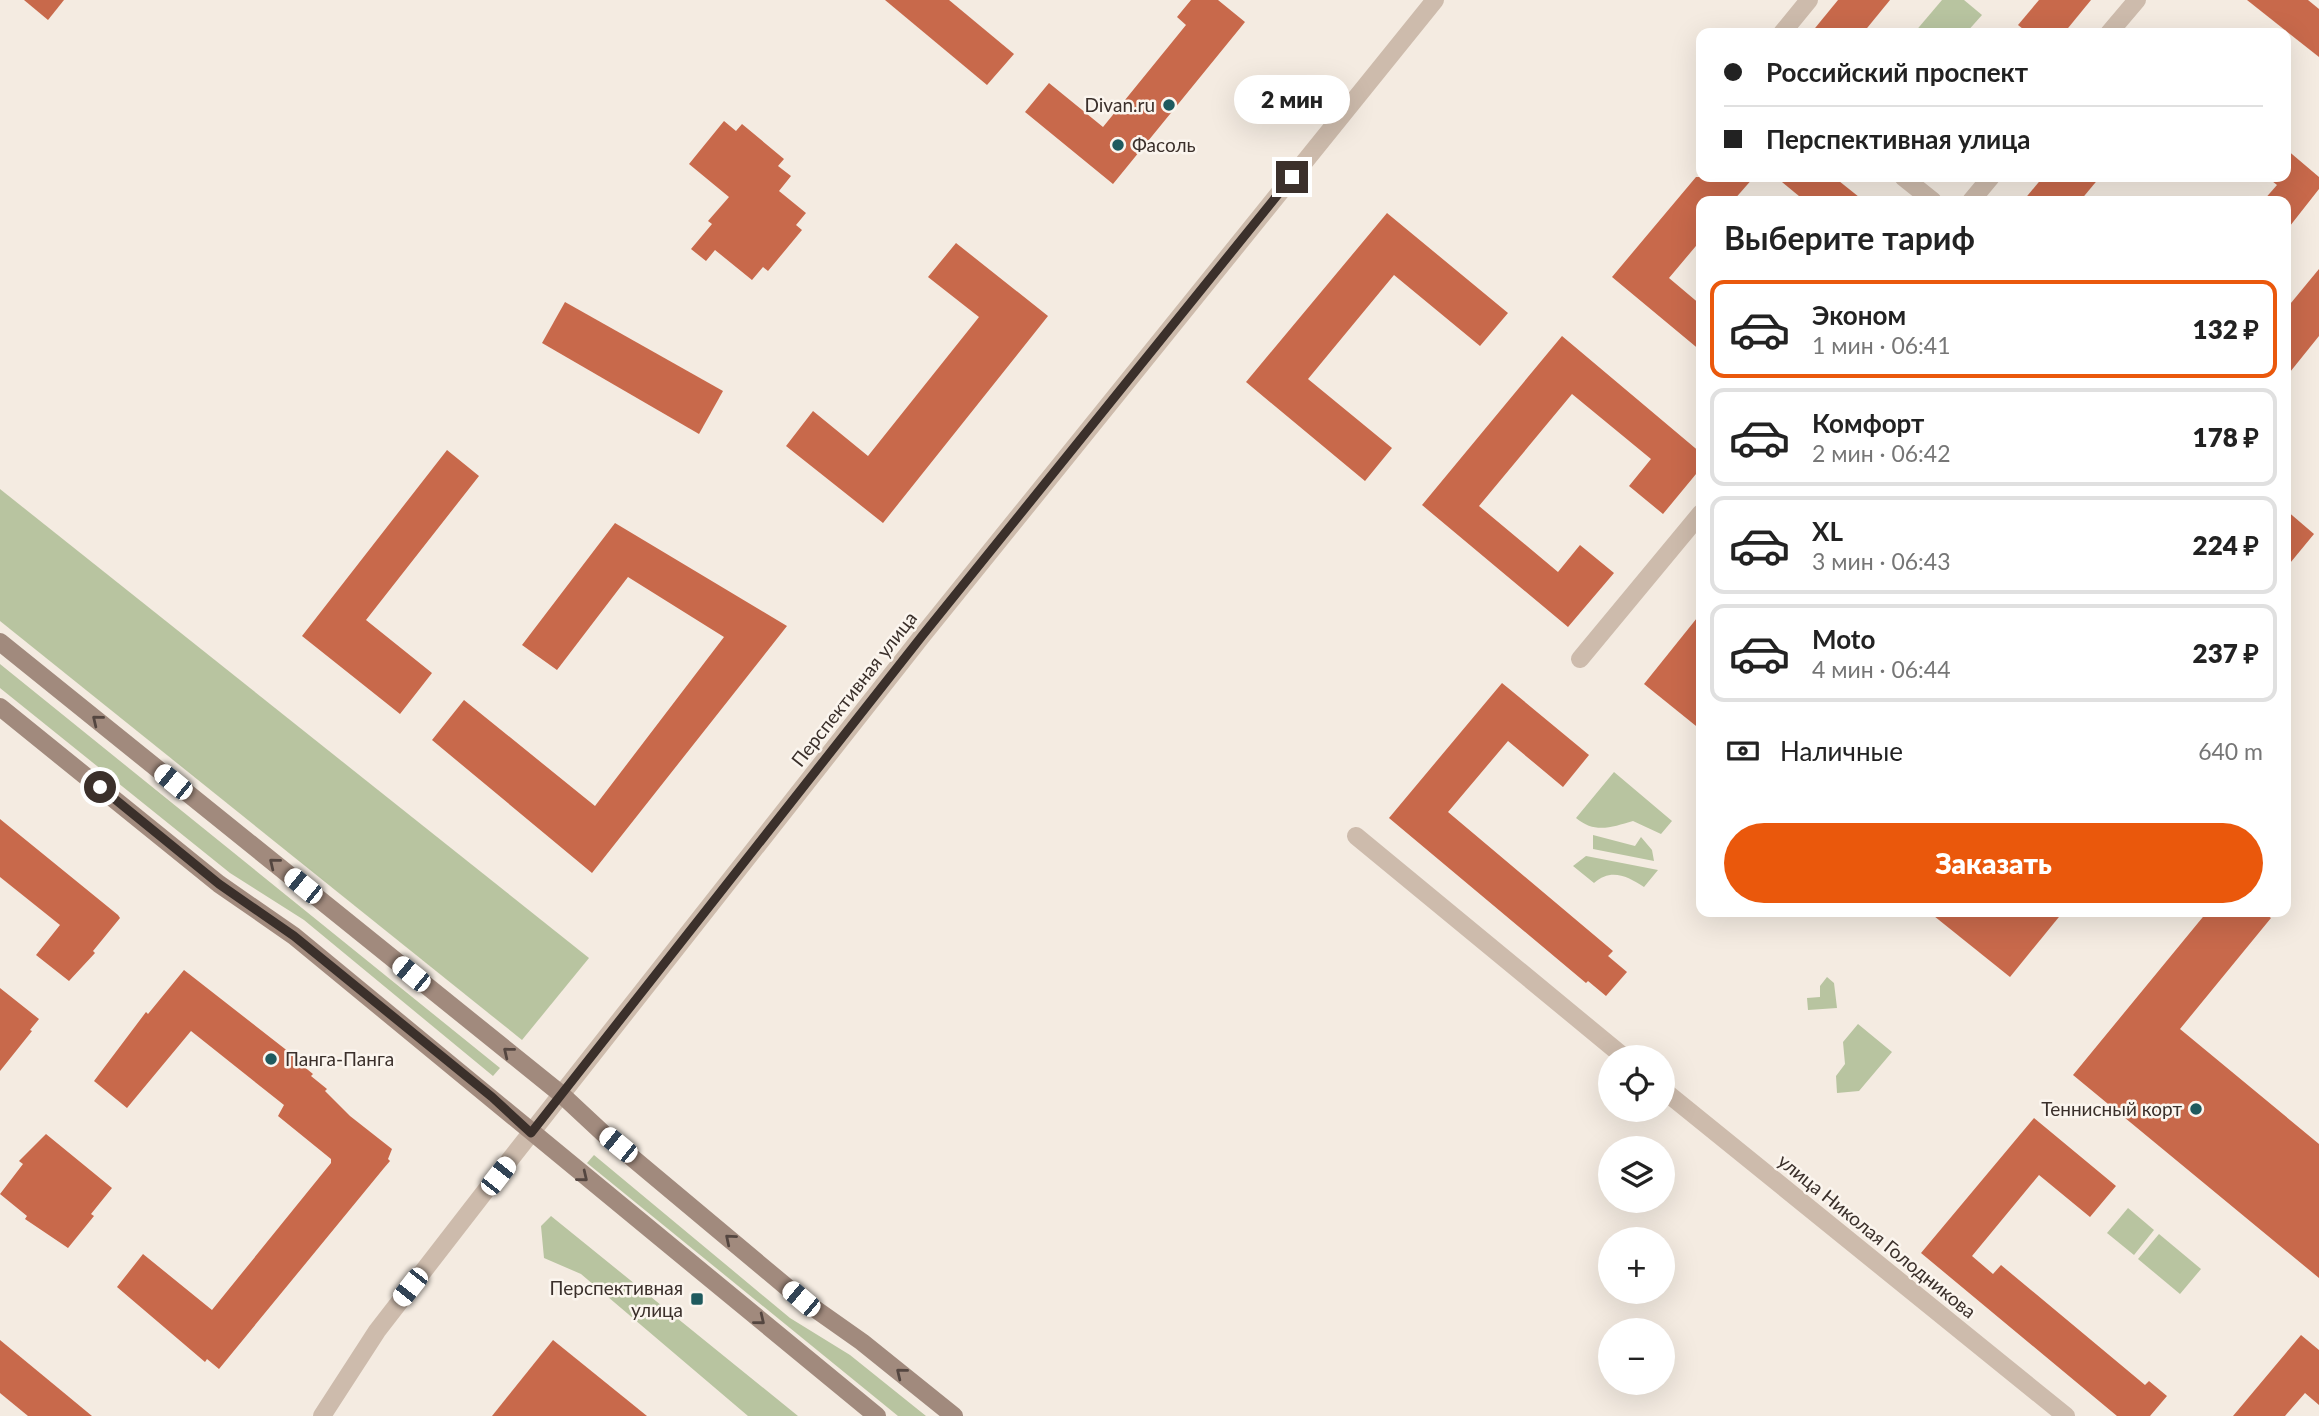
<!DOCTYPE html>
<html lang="ru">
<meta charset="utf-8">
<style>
:root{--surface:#fff;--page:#f2f2f2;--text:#222;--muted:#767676;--line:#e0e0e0;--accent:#ea580c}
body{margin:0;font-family:Lato,sans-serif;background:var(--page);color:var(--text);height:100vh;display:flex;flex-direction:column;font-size:26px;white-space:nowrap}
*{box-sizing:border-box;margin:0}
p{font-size:23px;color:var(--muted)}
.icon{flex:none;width:38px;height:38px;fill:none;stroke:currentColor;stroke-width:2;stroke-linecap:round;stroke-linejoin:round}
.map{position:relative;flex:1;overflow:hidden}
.sheet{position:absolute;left:1696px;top:196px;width:595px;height:721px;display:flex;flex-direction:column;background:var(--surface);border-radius:14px;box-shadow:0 7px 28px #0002}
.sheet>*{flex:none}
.guide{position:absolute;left:1696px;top:28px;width:595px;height:154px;border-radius:14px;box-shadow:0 7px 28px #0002;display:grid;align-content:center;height:154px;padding:0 28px;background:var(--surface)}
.controls{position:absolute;left:1598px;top:1045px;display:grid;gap:14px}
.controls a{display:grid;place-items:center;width:77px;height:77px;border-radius:50%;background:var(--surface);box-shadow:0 7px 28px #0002;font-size:35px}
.end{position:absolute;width:32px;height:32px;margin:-16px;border:9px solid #3b302b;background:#fff;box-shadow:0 0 0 4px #fff}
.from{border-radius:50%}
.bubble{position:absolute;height:49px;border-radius:24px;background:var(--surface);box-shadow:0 7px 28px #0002;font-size:23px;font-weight:800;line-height:49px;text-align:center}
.car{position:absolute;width:21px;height:42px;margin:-21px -10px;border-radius:9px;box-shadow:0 0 5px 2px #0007;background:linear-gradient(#fff 24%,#345 0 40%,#fff 0 76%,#345 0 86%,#fff 0)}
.guide b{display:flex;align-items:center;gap:24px;height:66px;font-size:26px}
.guide b+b{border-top:2px solid var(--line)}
.guide i{width:18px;height:18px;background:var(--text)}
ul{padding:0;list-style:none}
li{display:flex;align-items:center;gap:21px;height:98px;margin:0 14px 10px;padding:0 14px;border:4px solid var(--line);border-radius:14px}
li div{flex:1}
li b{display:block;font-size:26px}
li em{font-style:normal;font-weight:800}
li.selected{border-color:var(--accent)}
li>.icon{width:63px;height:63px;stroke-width:1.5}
h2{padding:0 28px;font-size:32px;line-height:84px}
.pay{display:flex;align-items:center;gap:18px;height:77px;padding:0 28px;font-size:26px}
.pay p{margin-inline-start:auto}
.button{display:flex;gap:14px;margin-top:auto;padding:14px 28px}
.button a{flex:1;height:80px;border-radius:42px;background:var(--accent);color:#fff;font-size:28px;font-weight:800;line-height:80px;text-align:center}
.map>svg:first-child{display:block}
.green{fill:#b8c4a0}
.building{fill:#c8694b}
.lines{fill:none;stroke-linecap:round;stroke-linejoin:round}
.street{stroke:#cdbbac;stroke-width:18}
.secondary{stroke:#a18a7d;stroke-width:18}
.oneway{stroke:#544640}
.route{stroke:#3b302b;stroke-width:9}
.poi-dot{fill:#1f5a5e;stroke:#fbf5ee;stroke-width:2.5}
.labels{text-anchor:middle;stroke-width:5;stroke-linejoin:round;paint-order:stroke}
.poi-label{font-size:19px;fill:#3b302b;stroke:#fbf5ee;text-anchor:end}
.street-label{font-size:19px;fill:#3b302b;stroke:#fbf5ee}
</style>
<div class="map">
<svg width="2319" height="1416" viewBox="0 0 2319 1416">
<rect width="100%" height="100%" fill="#f4ebe1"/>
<g class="green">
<path d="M 1942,0 L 1964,0 L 1982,15 L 1966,33 L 1914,33 Z"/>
<path d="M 0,489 L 589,958 L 522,1040 L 0,621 Z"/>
<path d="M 0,664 L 500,1068 L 493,1076 L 304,920 L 230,873 L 0,688 Z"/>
<path d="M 1614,772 L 1672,821 L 1661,834 L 1633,821 C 1612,827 1595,834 1576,818 Z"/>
<path d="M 1593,835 L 1635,846 L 1641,837 L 1652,850 L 1654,861 L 1593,849 Z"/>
<path d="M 1586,856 L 1658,870 L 1644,887 C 1627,876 1611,868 1594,883 L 1573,866 Z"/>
<path d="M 1827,977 L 1834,983 L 1837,1008 L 1808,1010 L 1807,998 L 1820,997 L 1820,986 Z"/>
<path d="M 1858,1024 L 1892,1052 L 1859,1091 L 1837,1093 L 1836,1076 L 1845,1064 L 1843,1042 Z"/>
<path d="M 594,1155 L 790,1318 L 850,1355 L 926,1416 L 898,1416 L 587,1163 Z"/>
<path d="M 2128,1208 L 2154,1230 L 2134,1255 L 2107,1233 Z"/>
<path d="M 551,1216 L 798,1416 L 748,1416 L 581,1274 L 544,1258 L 541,1226 Z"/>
<path d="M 2159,1234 L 2201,1269 L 2180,1294 L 2138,1259 Z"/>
</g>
<g class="building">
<path d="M 24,0 L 64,0 L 48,20 Z"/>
<path d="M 885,0 L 949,0 L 1014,54 L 987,85 Z"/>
<path d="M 1191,0 L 1218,0 L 1245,22 L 1113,184 L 1025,112 L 1049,83 L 1103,127 L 1186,25 L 1177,17 Z"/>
<path d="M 1838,0 L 1890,0 L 1863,33 L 1811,33 Z"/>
<path d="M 2039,0 L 2091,0 L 2064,33 L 2028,33 L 2018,25 Z"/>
<path d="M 2247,0 L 2308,0 L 2319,9 L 2319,57 Z"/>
<path d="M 724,121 L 736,131 L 742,124 L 784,159 L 778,166 L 791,176 L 779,191 L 806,213 L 796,225 L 802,230 L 768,271 L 763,267 L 752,280 L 715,250 L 706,261 L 691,249 L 712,224 L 708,221 L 729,197 L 689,164 Z"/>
<path d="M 2286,149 L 2319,177 L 2319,189 L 2286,231 L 2286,201 L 2263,201 L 2277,185 L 2267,177 L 2286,177 Z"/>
<path d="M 1696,177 L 1754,177 L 1733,201 L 1701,201 L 1701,240 L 1669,278 L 1701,305 L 1701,351 L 1612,277 Z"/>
<path d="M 1776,177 L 1834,177 L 1864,201 L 1805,201 Z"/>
<path d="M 2043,177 L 2100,177 L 2080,201 L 2023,201 Z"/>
<path d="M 1387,213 L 1508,313 L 1480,346 L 1394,275 L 1308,379 L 1392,448 L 1365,481 L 1246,382 Z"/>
<path d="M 956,243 L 1048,316 L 883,523 L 786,446 L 813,411 L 868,456 L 979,317 L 928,277 Z"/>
<path d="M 2319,269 L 2319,336 L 2286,377 L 2286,309 Z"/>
<path d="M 565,302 L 723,391 L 699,434 L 542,343 Z"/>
<path d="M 1562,336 L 1701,453 L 1701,468 L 1663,514 L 1629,486 L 1651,459 L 1572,394 L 1479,506 L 1558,572 L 1580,545 L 1614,573 L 1568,627 L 1422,505 Z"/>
<path d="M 447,450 L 479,476 L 366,620 L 432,673 L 400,714 L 302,636 Z"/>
<path d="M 2286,510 L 2314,534 L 2286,568 Z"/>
<path d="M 615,523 L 787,626 L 592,873 L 432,740 L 464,700 L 595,806 L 724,637 L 628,577 L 557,670 L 522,645 Z"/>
<path d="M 1701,613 L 1701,730 L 1644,684 Z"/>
<path d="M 1502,683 L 1589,755 L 1563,787 L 1508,741 L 1448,812 L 1613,951 L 1608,956 L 1627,972 L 1606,996 L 1588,981 L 1586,983 L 1389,818 Z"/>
<path d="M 0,819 L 118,915 L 120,918 L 93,951 L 95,953 L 69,981 L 36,955 L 60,925 L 0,877 Z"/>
<path d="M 1929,912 L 2063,912 L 2010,977 Z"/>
<path d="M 2207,912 L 2263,912 L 2271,918 L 2180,1029 L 2319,1144 L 2319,1278 L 2073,1075 Z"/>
<path d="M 184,970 L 303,1063 L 302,1065 L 313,1074 L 311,1076 L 327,1089 L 325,1091 L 350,1116 L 392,1149 L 388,1159 L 390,1161 L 384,1168 L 219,1369 L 207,1359 L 205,1362 L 117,1287 L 143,1254 L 212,1310 L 331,1163 L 331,1159 L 278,1116 L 284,1105 L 191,1031 L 127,1108 L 94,1081 L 146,1012 L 148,1014 Z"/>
<path d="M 0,988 L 39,1019 L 30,1030 L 32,1031 L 0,1071 Z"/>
<path d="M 2034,1118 L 2116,1186 L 2090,1217 L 2039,1175 L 1972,1256 L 1993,1274 L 2001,1265 L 2145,1385 L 2149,1381 L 2167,1396 L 2150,1416 L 2117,1416 L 1921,1253 Z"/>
<path d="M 46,1134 L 112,1188 L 91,1214 L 94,1216 L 68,1248 L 25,1219 L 27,1216 L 0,1194 L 23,1164 L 19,1161 Z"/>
<path d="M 2301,1335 L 2319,1350 L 2319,1405 L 2305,1393 L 2285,1416 L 2233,1416 Z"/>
<path d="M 0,1340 L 92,1416 L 28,1416 L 0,1393 Z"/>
<path d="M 553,1340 L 647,1416 L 492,1416 Z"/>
</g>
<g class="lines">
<g class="street">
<path d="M 1782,33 L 1809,0"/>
<path d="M 2109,33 L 2137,0"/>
<path d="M 1903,177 L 1933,201"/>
<path d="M 1971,201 L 1991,177"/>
<path d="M 1580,659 L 1701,513"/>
<path d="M 1356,836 L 1624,1057"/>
<path d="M 1662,1089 L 2066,1416"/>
<path d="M 322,1416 L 377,1331 L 490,1185 L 922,636 L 1435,0"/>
</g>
<g class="secondary">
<path d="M 0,642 L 561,1094 L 605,1135 L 801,1299 L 862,1342 L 954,1416"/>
<path d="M 0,707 L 219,884 L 294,936 L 877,1416"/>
</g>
</g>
<defs><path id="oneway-chevron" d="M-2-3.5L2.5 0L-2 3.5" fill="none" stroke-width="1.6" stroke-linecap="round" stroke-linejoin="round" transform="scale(1.75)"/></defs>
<g class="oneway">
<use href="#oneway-chevron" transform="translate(97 720) rotate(-141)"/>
<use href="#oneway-chevron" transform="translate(274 863) rotate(-141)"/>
<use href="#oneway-chevron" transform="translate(508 1052) rotate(-141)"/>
<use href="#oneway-chevron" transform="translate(583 1177) rotate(39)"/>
<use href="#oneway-chevron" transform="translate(730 1239) rotate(-140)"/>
<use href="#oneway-chevron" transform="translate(760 1320) rotate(39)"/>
<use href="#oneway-chevron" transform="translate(901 1373) rotate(-141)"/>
</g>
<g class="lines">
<path class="route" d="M 100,787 L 219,884 L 294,936 L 492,1097 L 531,1133 L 922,636 L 1292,177"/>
</g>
<g class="poi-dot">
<circle cx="1169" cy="105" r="7"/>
<circle cx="1118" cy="145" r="7"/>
<circle cx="271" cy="1059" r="7"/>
<circle cx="2196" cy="1109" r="7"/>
<rect x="690" y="1292" width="14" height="14" rx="3.5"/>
</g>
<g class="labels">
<g class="poi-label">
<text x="1155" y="112">Divan.ru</text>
<text x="1132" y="152" text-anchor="start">Фасоль</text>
<text x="285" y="1066" text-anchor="start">Панга-Панга</text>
<text x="2182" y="1116">Теннисный корт</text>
<text x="683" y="1295">Перспективная<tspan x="683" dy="22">улица</tspan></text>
</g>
<g class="street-label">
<text transform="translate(854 689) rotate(-52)" y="7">Перспективная улица</text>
<text transform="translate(1877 1236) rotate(39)" y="7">улица Николая Голодникова</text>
</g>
</g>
</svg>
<div class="controls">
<a><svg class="icon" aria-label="locate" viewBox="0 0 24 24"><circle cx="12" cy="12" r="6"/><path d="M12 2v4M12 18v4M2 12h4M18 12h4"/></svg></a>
<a><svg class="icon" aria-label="layers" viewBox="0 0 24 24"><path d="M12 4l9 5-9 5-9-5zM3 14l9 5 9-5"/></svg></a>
<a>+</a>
<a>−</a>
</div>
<i class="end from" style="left:100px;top:787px"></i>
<i class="end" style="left:1292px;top:177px"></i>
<div class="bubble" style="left:1234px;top:75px;width:116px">2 мин</div>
<i class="car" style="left:173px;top:782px;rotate:309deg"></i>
<i class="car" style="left:303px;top:886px;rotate:309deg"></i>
<i class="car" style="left:411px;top:974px;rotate:309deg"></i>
<i class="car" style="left:618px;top:1145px;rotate:309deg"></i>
<i class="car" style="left:498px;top:1176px;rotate:38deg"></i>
<i class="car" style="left:410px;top:1287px;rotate:218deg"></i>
<i class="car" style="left:801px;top:1299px;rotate:310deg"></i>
<div class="guide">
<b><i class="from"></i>Российский проспект</b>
<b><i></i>Перспективная улица</b>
</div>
<section class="sheet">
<h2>Выберите тариф</h2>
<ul>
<li class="selected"><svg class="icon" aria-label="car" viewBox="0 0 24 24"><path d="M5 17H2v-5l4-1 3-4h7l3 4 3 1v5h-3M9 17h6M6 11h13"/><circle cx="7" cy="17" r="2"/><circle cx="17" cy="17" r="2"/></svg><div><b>Эконом</b><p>1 мин · 06:41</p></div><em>132 ₽</em></li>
<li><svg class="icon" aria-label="car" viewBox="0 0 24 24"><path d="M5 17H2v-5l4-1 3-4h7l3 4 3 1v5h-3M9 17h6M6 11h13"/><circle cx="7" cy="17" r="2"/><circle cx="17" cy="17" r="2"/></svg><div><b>Комфорт</b><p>2 мин · 06:42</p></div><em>178 ₽</em></li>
<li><svg class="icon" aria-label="car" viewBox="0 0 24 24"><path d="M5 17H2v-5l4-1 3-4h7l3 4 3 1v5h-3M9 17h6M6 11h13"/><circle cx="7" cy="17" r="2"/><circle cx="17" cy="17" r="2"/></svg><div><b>XL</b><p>3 мин · 06:43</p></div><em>224 ₽</em></li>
<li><svg class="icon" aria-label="car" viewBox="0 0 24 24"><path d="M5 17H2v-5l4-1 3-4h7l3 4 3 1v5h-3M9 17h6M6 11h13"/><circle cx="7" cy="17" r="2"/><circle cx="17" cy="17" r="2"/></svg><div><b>Moto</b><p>4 мин · 06:44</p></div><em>237 ₽</em></li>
</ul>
<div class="pay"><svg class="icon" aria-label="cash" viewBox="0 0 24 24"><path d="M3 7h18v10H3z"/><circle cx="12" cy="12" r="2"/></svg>Наличные<p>640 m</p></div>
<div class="button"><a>Заказать</a></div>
</section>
</div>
